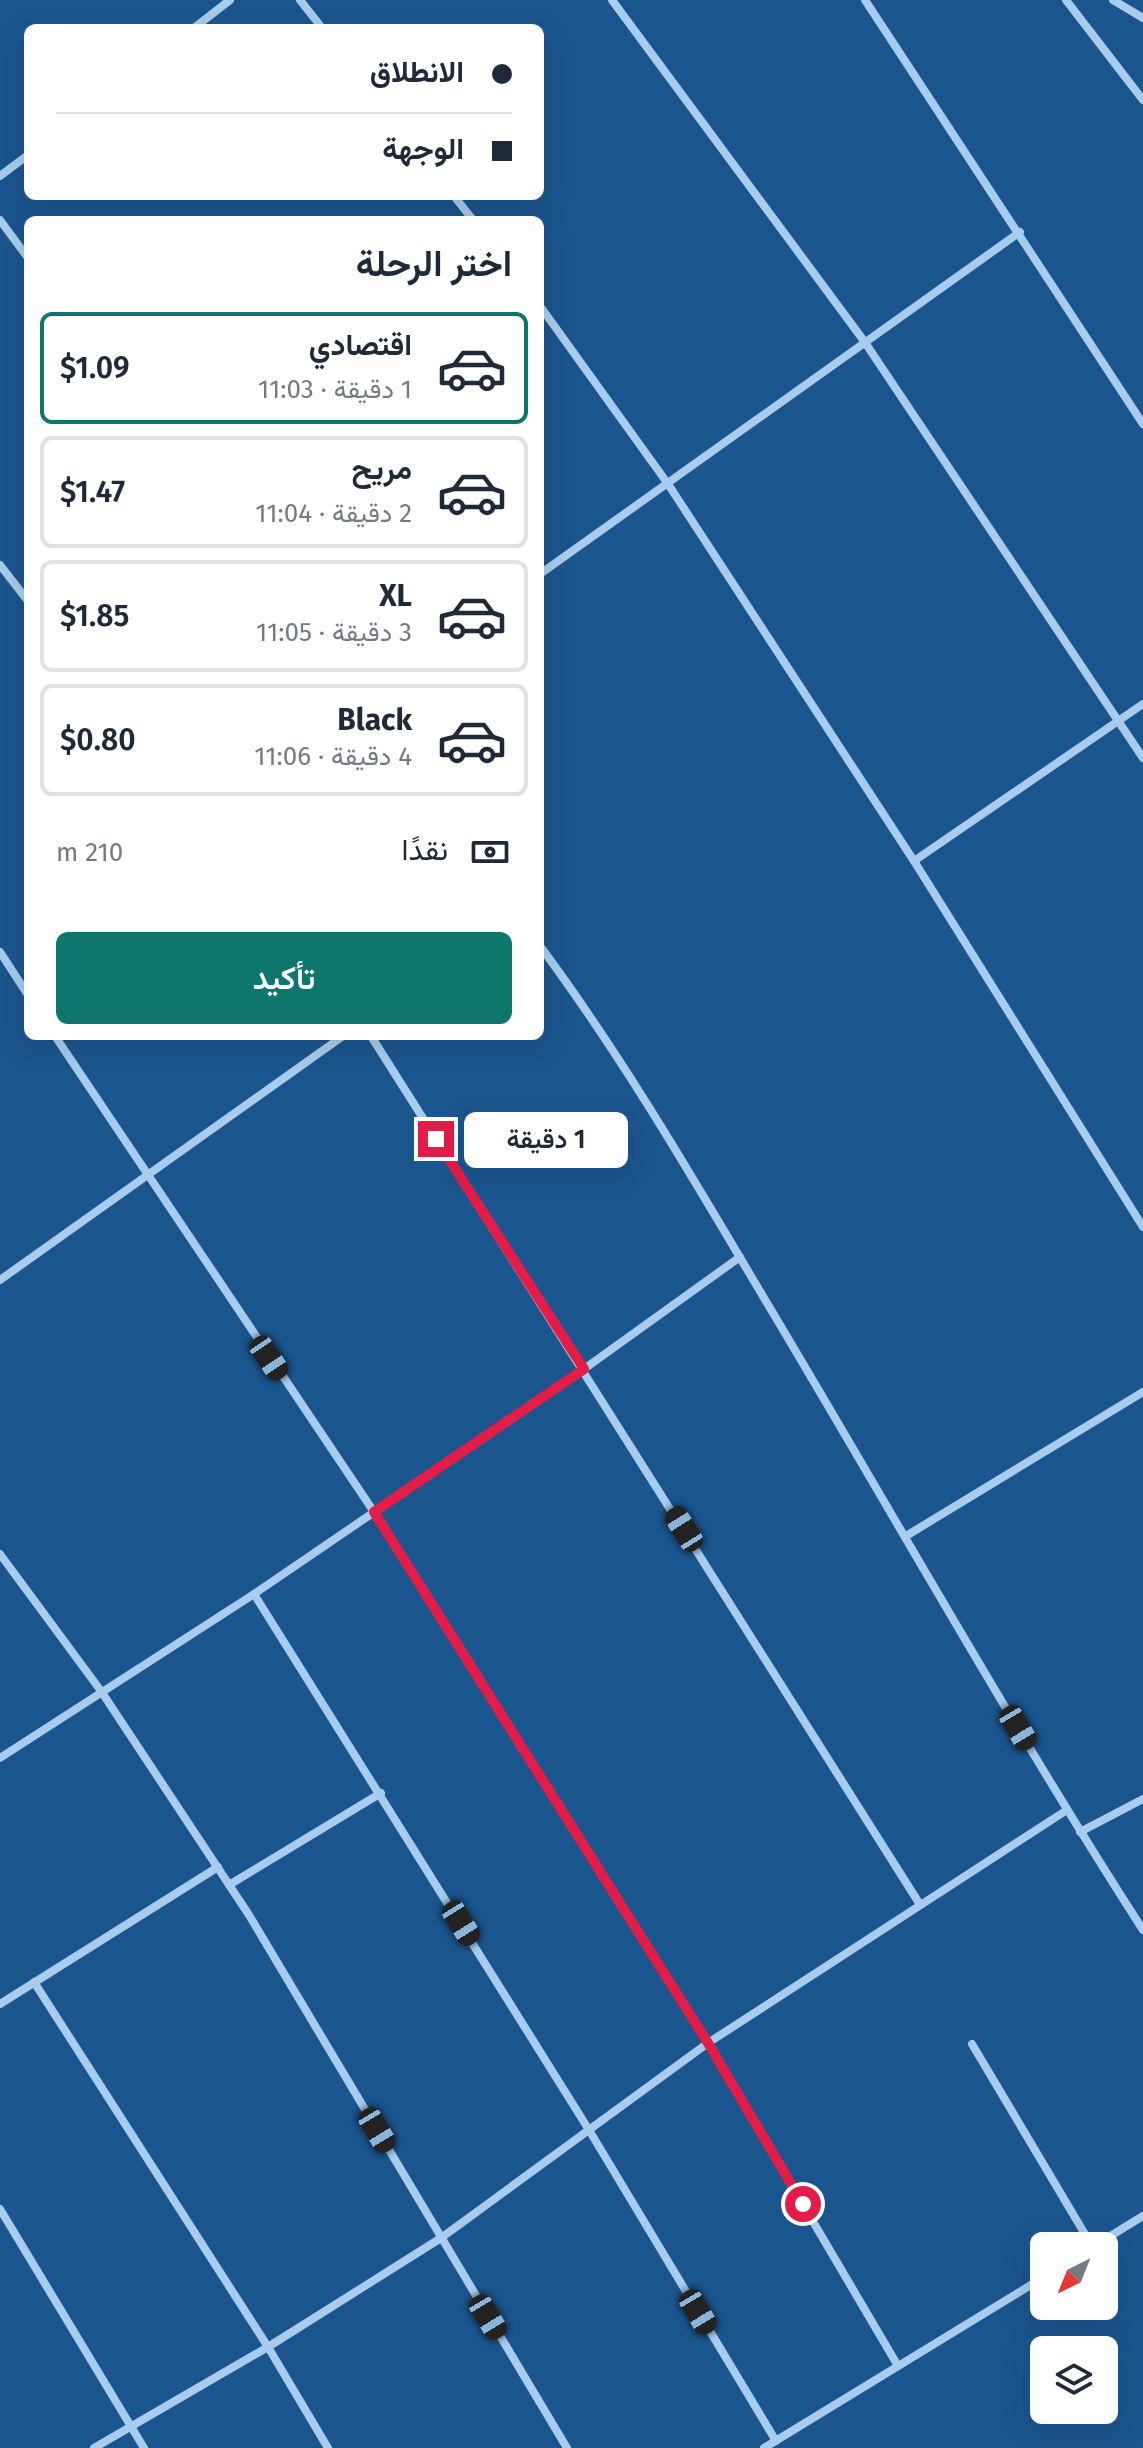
<!DOCTYPE html>
<html lang="ar">
<meta charset="utf-8">
<style>
:root{--surface:#fff;--page:#f6f6f7;--text:#1f2937;--muted:#747a83;--line:#e0e1e3;--accent:#0f766e}
body{margin:0;font-family:"Fira Sans",Vazirmatn,sans-serif;background:var(--page);color:var(--text);direction:rtl;height:100vh;display:flex;flex-direction:column;font-size:30px;white-space:nowrap}
*{box-sizing:border-box;margin:0}
p{font-size:26px;color:var(--muted)}
.icon{flex:none;width:44px;height:44px;fill:none;stroke:currentColor;stroke-width:2;stroke-linecap:round;stroke-linejoin:round}
.map{position:relative;flex:1;overflow:hidden;direction:ltr}
.drawer{position:absolute;left:24px;top:216px;width:520px;height:824px;display:flex;flex-direction:column;background:var(--surface);border-radius:12px;box-shadow:0 8px 32px #0002;direction:rtl}
.drawer>*{flex:none}
.top-card{position:absolute;left:24px;top:24px;width:520px;height:176px;border-radius:12px;box-shadow:0 8px 32px #0002;direction:rtl;display:grid;align-content:center;height:176px;padding:0 32px;background:var(--surface)}
.needle{width:52px;rotate:223deg}
.tools{position:absolute;left:1030px;top:2232px;display:grid;gap:16px}
.tools a{display:grid;place-items:center;width:88px;height:88px;border-radius:12px;background:var(--surface);box-shadow:0 8px 32px #0002;font-size:40px}
.end{position:absolute;width:36px;height:36px;margin:-18px;border:10px solid #e11d48;background:#fff;box-shadow:0 0 0 4px #fff}
.from{border-radius:50%}
.bubble{position:absolute;height:56px;border-radius:12px;background:var(--surface);box-shadow:0 8px 32px #0002;font-size:26px;font-weight:600;line-height:56px;text-align:center;direction:rtl}
.car{position:absolute;width:24px;height:48px;margin:-24px -12px;border-radius:10px;box-shadow:0 0 6px 2px #0007;background:linear-gradient(#222 24%,#8ab4d8 0 40%,#222 0 76%,#8ab4d8 0 86%,#222 0)}
.top-card b{display:flex;align-items:center;gap:28px;height:76px;font-size:30px}
.top-card b+b{border-top:2px solid var(--line)}
.top-card i{width:20px;height:20px;background:var(--text)}
ul{padding:0;list-style:none}
li{display:flex;align-items:center;gap:24px;height:112px;margin:0 16px 12px;padding:0 16px;border:4px solid var(--line);border-radius:12px}
li div{flex:1}
li b{display:block;font-size:30px}
li em{font-style:normal;font-weight:600}
li.active{border-color:var(--accent)}
li>.icon{width:72px;height:72px;stroke-width:1.5}
h2{padding:0 32px;font-size:36px;line-height:96px}
.pay{display:flex;align-items:center;gap:20px;height:88px;padding:0 32px;font-size:30px}
.pay p{margin-inline-start:auto}
.button{display:flex;gap:16px;margin-top:auto;padding:16px 32px}
.button a{flex:1;height:92px;border-radius:12px;background:var(--accent);color:#fff;font-size:32px;font-weight:600;line-height:92px;text-align:center}
.map>svg:first-child{display:block}
.lines{fill:none;stroke-linecap:round;stroke-linejoin:round}
.minor{stroke:#a8ccee;stroke-width:8}
.route{stroke:#e11d48;stroke-width:10}
</style>
<div class="map">
<svg width="1143" height="2448" viewBox="0 0 1143 2448">
<rect width="100%" height="100%" fill="#1b558e"/>
<g class="lines">
<g class="minor">
<path d="M 300,0 L 322,28"/>
<path d="M 612,0 L 864,341 L 1143,758"/>
<path d="M 865,0 L 1143,424"/>
<path d="M 1066,0 L 1143,100"/>
<path d="M 1113,0 L 1143,18"/>
<path d="M 194,28 L 230,0"/>
<path d="M 0,176 L 28,155"/>
<path d="M 454,196 L 473,220"/>
<path d="M 0,220 L 28,258"/>
<path d="M 540,306 L 668,484 L 914,861 L 1143,1227"/>
<path d="M 0,565 L 28,601"/>
<path d="M 540,574 L 1020,232"/>
<path d="M 914,861 L 1143,704"/>
<path d="M 540,946 C 624,1059 695,1182 767,1303 C 892,1512 1011,1725 1143,1930"/>
<path d="M 0,952 L 28,995"/>
<path d="M 55,1036 L 374,1512 L 708,2043 L 898,2366"/>
<path d="M 371,1036 L 919,1903"/>
<path d="M 0,1280 L 343,1036"/>
<path d="M 906,1536 L 1143,1392"/>
<path d="M 0,1554 L 101,1691 L 249,1915 L 567,2448"/>
<path d="M 254,1594 L 589,2130 L 776,2441"/>
<path d="M 0,1758 L 254,1594 L 584,1369 L 740,1257"/>
<path d="M 1080,1832 L 1143,1799"/>
<path d="M 229,1885 L 381,1793"/>
<path d="M 34,1982 L 268,2347 L 328,2448"/>
<path d="M 0,2004 L 218,1867"/>
<path d="M 972,2044 L 1092,2246"/>
<path d="M 0,2209 L 144,2448"/>
<path d="M 1094,2246 L 1143,2216"/>
<path d="M 94,2448 L 268,2347 L 441,2238 L 708,2043 L 1067,1810"/>
<path d="M 764,2448 L 1044,2277"/>
</g>
</g>
<g class="lines">
<path class="route" d="M 436,1139 L 584,1369 L 374,1512 L 708,2043 L 803,2204"/>
</g>
</svg>
<div class="tools">
<a><svg class="needle" viewBox="-14 -14 28 28"><path d="M0-13l5 13h-10z" fill="#e53935"/><path d="M0 13l5-13h-10z" fill="#747a83"/></svg></a>
<a><svg class="icon" aria-label="layers" viewBox="0 0 24 24"><path d="M12 4l9 5-9 5-9-5zM3 14l9 5 9-5"/></svg></a>
</div>
<i class="end from" style="left:803px;top:2204px"></i>
<i class="end" style="left:436px;top:1139px"></i>
<div class="bubble" style="left:464px;top:1112px;width:164px">1 دقيقة</div>
<i class="car" style="left:269px;top:1358px;rotate:146deg"></i>
<i class="car" style="left:684px;top:1529px;rotate:328deg"></i>
<i class="car" style="left:1018px;top:1728px;rotate:149deg"></i>
<i class="car" style="left:461px;top:1923px;rotate:148deg"></i>
<i class="car" style="left:377px;top:2130px;rotate:149deg"></i>
<i class="car" style="left:698px;top:2312px;rotate:149deg"></i>
<i class="car" style="left:488px;top:2317px;rotate:149deg"></i>
<div class="top-card">
<b><i class="from"></i>الانطلاق</b>
<b><i></i>الوجهة</b>
</div>
<section class="drawer">
<h2>اختر الرحلة</h2>
<ul>
<li class="active"><svg class="icon" aria-label="car" viewBox="0 0 24 24"><path d="M5 17H2v-5l4-1 3-4h7l3 4 3 1v5h-3M9 17h6M6 11h13"/><circle cx="7" cy="17" r="2"/><circle cx="17" cy="17" r="2"/></svg><div><b>اقتصادي</b><p>1 دقيقة · 11:03</p></div><em>$1.09</em></li>
<li><svg class="icon" aria-label="car" viewBox="0 0 24 24"><path d="M5 17H2v-5l4-1 3-4h7l3 4 3 1v5h-3M9 17h6M6 11h13"/><circle cx="7" cy="17" r="2"/><circle cx="17" cy="17" r="2"/></svg><div><b>مريح</b><p>2 دقيقة · 11:04</p></div><em>$1.47</em></li>
<li><svg class="icon" aria-label="car" viewBox="0 0 24 24"><path d="M5 17H2v-5l4-1 3-4h7l3 4 3 1v5h-3M9 17h6M6 11h13"/><circle cx="7" cy="17" r="2"/><circle cx="17" cy="17" r="2"/></svg><div><b>XL</b><p>3 دقيقة · 11:05</p></div><em>$1.85</em></li>
<li><svg class="icon" aria-label="car" viewBox="0 0 24 24"><path d="M5 17H2v-5l4-1 3-4h7l3 4 3 1v5h-3M9 17h6M6 11h13"/><circle cx="7" cy="17" r="2"/><circle cx="17" cy="17" r="2"/></svg><div><b>Black</b><p>4 دقيقة · 11:06</p></div><em>$0.80</em></li>
</ul>
<div class="pay"><svg class="icon" aria-label="cash" viewBox="0 0 24 24"><path d="M3 7h18v10H3z"/><circle cx="12" cy="12" r="2"/></svg>نقدًا<p>210 m</p></div>
<div class="button"><a>تأكيد</a></div>
</section>
</div>
